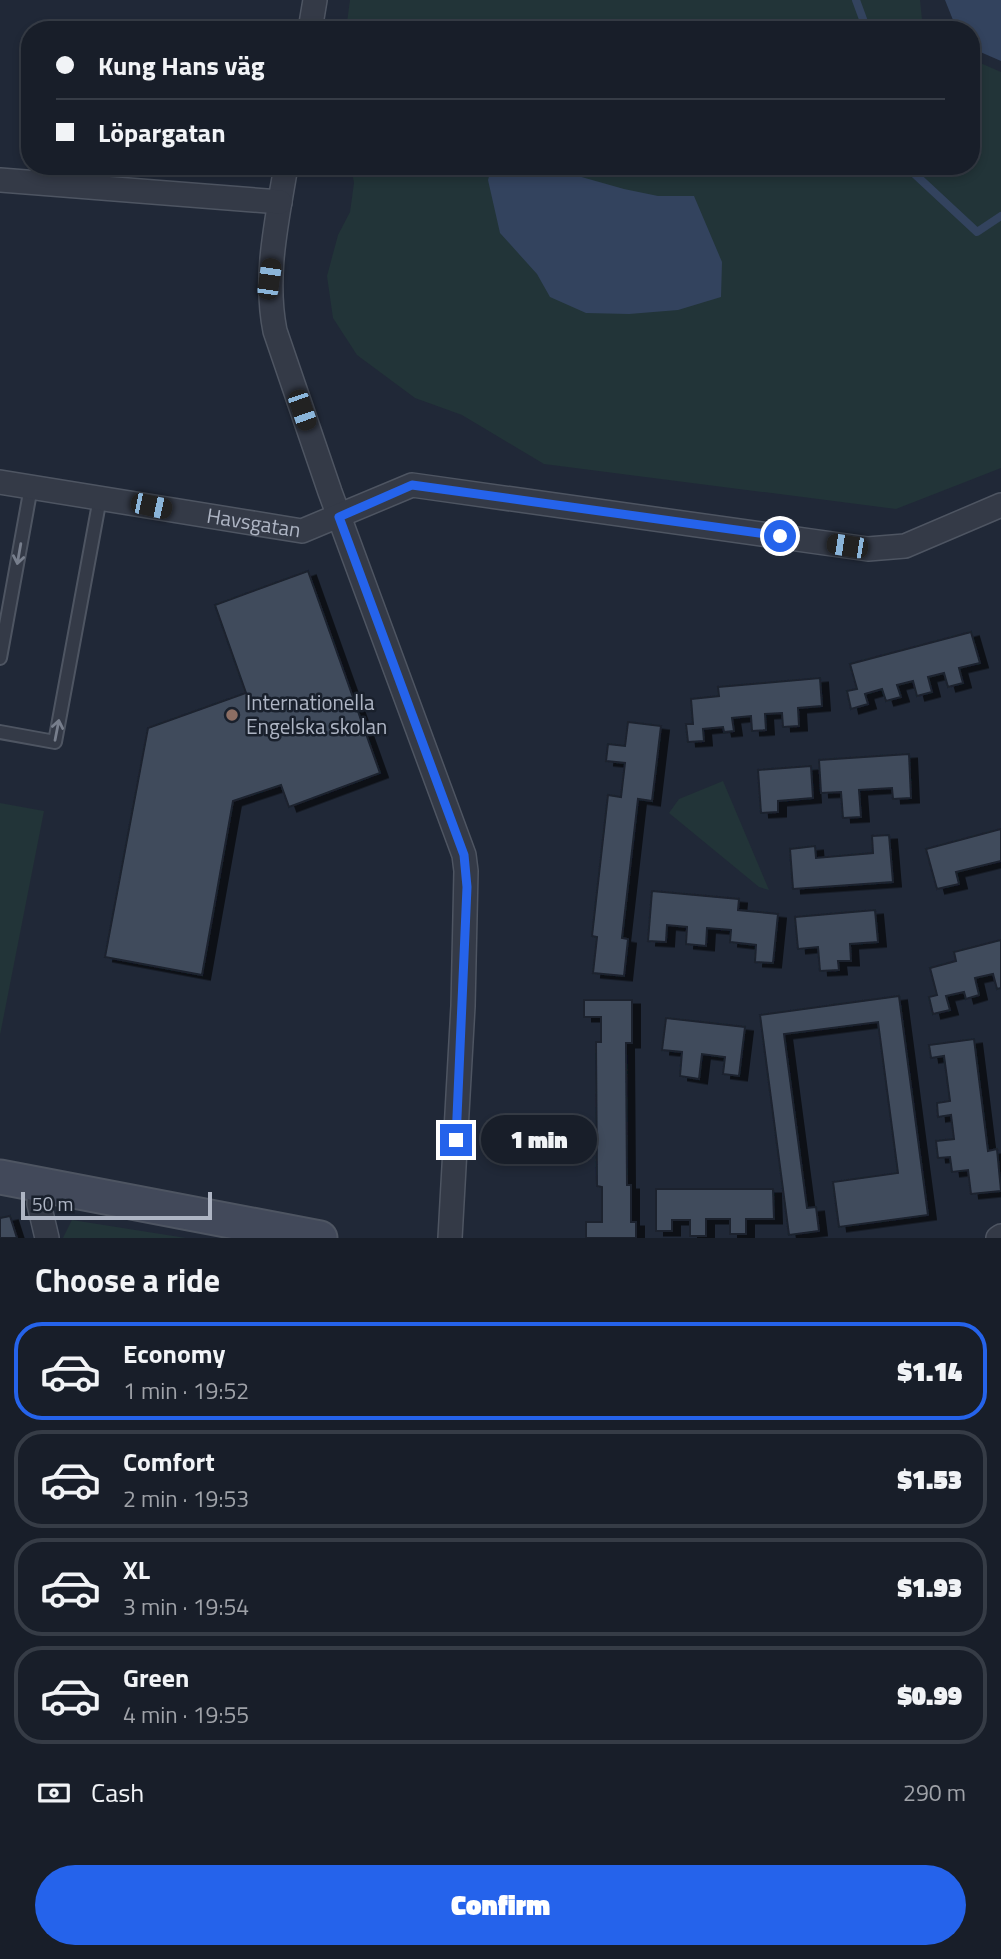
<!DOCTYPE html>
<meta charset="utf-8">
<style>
:root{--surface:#181e29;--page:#212731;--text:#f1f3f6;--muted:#9fa2a8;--line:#363c46;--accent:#2563eb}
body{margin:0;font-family:"Titillium Web",sans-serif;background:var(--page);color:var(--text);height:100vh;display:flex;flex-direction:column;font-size:26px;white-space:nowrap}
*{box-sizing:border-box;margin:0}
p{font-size:23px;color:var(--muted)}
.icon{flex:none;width:38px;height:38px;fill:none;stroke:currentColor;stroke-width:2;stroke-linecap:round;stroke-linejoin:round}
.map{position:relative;height:1238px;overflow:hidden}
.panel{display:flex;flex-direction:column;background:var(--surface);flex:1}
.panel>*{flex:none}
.top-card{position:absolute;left:21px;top:21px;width:959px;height:154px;border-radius:28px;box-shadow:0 4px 10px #0003,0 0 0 2px var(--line);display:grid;align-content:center;height:154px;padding:0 35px;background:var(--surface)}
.scale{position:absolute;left:21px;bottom:18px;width:191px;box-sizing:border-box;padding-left:7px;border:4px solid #aeb5c4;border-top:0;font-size:19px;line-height:24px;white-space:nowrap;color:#aeb5c4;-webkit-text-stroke:5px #19202c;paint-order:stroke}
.end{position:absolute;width:32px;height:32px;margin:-16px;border:9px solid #2563eb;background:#fff;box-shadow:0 0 0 4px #fff}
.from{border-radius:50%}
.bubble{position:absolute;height:49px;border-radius:24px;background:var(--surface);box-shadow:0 4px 10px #0003,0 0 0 2px var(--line);font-size:23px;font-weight:800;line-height:49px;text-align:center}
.car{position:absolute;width:21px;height:42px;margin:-21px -10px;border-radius:9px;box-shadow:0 0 5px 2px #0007;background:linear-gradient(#222 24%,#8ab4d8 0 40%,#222 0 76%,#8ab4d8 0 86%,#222 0)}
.top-card b{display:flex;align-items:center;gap:24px;height:66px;font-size:26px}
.top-card b+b{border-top:2px solid var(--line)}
.top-card i{width:18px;height:18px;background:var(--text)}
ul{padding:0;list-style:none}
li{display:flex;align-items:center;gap:21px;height:98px;margin:0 14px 10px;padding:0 21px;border:4px solid var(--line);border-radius:28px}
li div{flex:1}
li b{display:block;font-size:26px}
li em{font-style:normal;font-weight:800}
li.selected{border-color:var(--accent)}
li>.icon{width:63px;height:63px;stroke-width:1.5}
h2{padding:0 35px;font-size:32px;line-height:84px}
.pay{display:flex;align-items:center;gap:18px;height:77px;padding:0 35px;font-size:26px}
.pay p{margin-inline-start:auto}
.cta{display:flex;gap:14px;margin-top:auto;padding:14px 35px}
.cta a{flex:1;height:80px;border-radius:42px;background:var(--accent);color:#fff;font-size:28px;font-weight:800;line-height:80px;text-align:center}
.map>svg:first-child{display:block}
.green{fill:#223438}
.water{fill:#33435e}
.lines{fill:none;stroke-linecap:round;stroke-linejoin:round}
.stream{stroke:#33435e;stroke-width:8}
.building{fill:#414b5c;stroke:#1b222e;stroke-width:2;filter:url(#shadow)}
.lane-casing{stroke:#4e5562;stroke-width:16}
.street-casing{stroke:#4e5562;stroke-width:26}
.secondary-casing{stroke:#4e5562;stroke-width:37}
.lane{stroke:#343a47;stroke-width:12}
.street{stroke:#343a47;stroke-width:23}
.secondary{stroke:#42495a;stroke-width:33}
.oneway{stroke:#777e8c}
.route{stroke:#2563eb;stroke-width:9}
.education-dot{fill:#8d6e63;stroke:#19202c;stroke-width:2.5}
.labels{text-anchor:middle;stroke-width:5;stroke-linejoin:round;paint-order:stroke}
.street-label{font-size:21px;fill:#aeb5c4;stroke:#19202c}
.poi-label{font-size:21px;fill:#aeb5c4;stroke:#19202c;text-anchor:start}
</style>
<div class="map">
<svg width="1001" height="1238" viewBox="0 0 1001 1238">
<defs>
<filter id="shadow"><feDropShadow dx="8" dy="4.5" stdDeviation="0" flood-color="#0009"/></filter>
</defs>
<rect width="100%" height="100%" fill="#202837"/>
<g class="green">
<path d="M 350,0 L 920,0 L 923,30 L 346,30 Z"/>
<path d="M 971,59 L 1001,72 L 1001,468 L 896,509 L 544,464 L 462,415 L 415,398 L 357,355 L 333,318 L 327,276 L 338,235 L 350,212 L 354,183 L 351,166 L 971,166 Z"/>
<path d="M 723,781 L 769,890 L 759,887 L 669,813 L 679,799 Z"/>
<path d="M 0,803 L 44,811 L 0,1035 Z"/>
<path d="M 72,1220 L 186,1238 L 63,1238 Z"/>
</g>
<g class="water">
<path d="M 945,0 L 1001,0 L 1001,61 L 978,51 L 971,44 L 971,30 L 957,30 Z"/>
<path d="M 492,166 L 565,166 L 578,176 L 624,189 L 658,196 L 694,196 L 722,262 L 721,297 L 678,310 L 629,314 L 586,313 L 550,297 L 537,274 L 500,233 L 488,180 Z"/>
</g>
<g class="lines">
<g class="stream">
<path d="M 856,0 L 867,30"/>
<path d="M 906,166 L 977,232 L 1001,216"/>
</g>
</g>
<g class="building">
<path d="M 308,571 L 380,773 L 289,807 L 281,785 L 233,801 L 202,975 L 105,957 L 148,728 L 246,693 L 215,605 Z"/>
<path d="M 971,632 L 980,663 L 959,668 L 963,683 L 948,687 L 944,673 L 928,677 L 932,692 L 917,696 L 913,681 L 897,685 L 901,697 L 886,701 L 882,689 L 865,694 L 868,704 L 851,709 L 847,691 L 857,689 L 850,664 Z"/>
<path d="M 820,678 L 822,706 L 798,708 L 799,726 L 783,727 L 782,713 L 765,714 L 766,730 L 752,731 L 751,716 L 732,718 L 734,731 L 724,732 L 723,727 L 703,729 L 704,741 L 688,742 L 686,724 L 693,724 L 691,699 L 719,696 L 718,687 Z"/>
<path d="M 628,722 L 661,726 L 652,801 L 638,799 L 622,938 L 628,939 L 624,976 L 593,973 L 597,937 L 592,936 L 608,795 L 621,797 L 625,763 L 606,761 L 608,744 L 625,746 Z"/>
<path d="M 909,754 L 911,798 L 893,799 L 892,788 L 859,790 L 861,817 L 843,818 L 841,792 L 821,793 L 819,760 Z"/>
<path d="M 811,766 L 813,798 L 778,801 L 778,812 L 761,813 L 758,770 Z"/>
<path d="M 1001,829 L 1001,861 L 956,872 L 959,884 L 937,889 L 926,849 Z"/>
<path d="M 889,835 L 893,882 L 793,889 L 790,849 L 815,846 L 816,858 L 873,853 L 872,836 Z"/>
<path d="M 652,891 L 739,899 L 738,910 L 778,914 L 773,963 L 755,962 L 756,945 L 730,942 L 731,930 L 707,928 L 706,946 L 686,944 L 687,927 L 667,925 L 666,942 L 648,941 Z"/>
<path d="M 875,910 L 878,942 L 850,944 L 851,961 L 838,961 L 839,970 L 820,971 L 818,947 L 798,949 L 795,917 Z"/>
<path d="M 1001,940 L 1001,988 L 997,989 L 993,974 L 975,978 L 979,995 L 966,999 L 964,992 L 946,996 L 950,1010 L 933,1014 L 929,997 L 937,995 L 930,968 L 956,961 L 954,952 Z"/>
<path d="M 899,996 L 928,1215 L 839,1227 L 833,1182 L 898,1173 L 878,1022 L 784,1034 L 807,1208 L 816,1207 L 819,1231 L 789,1235 L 760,1015 Z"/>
<path d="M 584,1000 L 632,1000 L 632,1043 L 626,1043 L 627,1185 L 631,1185 L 631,1222 L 636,1222 L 636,1238 L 586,1238 L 586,1222 L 602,1222 L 602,1187 L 597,1186 L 596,1042 L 601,1042 L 601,1017 L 584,1017 Z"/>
<path d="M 666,1018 L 745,1027 L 739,1076 L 723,1074 L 725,1057 L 702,1054 L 699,1079 L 680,1076 L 682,1052 L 662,1050 Z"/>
<path d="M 974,1039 L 988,1151 L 997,1149 L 1001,1191 L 971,1194 L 968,1170 L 952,1172 L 950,1157 L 938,1158 L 936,1141 L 954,1139 L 951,1115 L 938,1117 L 937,1103 L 950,1101 L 944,1056 L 931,1058 L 929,1045 Z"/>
<path d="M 656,1189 L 773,1189 L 774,1219 L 746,1219 L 746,1234 L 730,1234 L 730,1219 L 706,1219 L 706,1236 L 690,1236 L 690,1220 L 672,1220 L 672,1231 L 656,1231 Z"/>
<path d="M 10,1216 L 17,1238 L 0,1238 L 0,1218 Z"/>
</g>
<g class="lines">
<g class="lane-casing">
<g id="lane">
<path d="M 0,658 L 31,487"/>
<path d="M 0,732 L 55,742 L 100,498"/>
</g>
</g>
<g class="street-casing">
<g id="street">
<path d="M 310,30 L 315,0"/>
<path d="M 286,166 C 277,221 264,276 275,331 L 330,492 L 464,855 L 466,871 L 463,1006 L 450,1238"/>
<path d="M 0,180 L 280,202"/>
<path id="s1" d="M 0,482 L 302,531 L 412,485 L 868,549 L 905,546 L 1001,505"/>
<path d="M 40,1185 L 39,1204 L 47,1238"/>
<path d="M 998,1238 L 1001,1236"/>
</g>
</g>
<g class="secondary-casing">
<path id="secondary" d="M 0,1177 L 320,1238"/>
</g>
<use href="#lane" class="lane"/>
<use href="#street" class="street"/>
<use href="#secondary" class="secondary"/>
</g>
<defs><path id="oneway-shaft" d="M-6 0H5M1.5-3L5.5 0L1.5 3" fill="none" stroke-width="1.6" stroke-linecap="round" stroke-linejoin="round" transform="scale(1.75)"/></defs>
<g class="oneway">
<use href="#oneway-shaft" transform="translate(19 554) rotate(100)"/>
<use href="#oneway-shaft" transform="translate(57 730) rotate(-79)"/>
</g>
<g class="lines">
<path class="route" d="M 456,1140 L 467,887 L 464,855 L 339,517 L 412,485 L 780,536"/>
</g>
<circle class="education-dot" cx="232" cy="715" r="7"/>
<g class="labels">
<g class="street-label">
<text dy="7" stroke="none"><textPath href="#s1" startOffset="257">Havsgatan</textPath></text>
</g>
<g class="poi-label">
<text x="246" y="710">Internationella<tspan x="246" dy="24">Engelska skolan</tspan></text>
</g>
</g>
</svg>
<div class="scale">50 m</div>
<i class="end from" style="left:780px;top:536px"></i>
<i class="end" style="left:456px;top:1140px"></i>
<div class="bubble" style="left:481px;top:1115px;width:116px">1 min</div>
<i class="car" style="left:269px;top:279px;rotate:8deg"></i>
<i class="car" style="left:302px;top:410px;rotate:161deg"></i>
<i class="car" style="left:151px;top:506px;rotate:102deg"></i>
<i class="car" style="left:847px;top:546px;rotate:279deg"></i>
<div class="top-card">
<b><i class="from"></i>Kung Hans väg</b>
<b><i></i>Löpargatan</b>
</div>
</div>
<section class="panel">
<h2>Choose a ride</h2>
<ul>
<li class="selected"><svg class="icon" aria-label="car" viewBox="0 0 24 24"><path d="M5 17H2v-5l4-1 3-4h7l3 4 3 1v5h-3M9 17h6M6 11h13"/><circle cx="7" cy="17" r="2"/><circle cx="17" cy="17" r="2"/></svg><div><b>Economy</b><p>1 min · 19:52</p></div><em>$1.14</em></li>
<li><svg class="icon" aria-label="car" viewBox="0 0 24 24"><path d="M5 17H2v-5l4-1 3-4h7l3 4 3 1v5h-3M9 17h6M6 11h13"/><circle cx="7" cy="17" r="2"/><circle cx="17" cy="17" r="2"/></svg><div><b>Comfort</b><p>2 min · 19:53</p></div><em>$1.53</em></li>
<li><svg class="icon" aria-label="car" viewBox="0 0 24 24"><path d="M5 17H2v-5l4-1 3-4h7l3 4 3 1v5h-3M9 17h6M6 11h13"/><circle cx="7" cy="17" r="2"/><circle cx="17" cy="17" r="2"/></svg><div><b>XL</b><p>3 min · 19:54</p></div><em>$1.93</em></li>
<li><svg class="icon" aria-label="car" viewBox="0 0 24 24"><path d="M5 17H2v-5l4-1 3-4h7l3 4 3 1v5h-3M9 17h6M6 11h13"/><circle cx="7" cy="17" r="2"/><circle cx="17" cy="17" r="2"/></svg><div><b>Green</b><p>4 min · 19:55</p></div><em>$0.99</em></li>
</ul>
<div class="pay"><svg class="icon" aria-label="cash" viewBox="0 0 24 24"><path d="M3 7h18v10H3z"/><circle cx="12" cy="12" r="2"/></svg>Cash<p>290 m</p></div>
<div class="cta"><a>Confirm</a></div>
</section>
